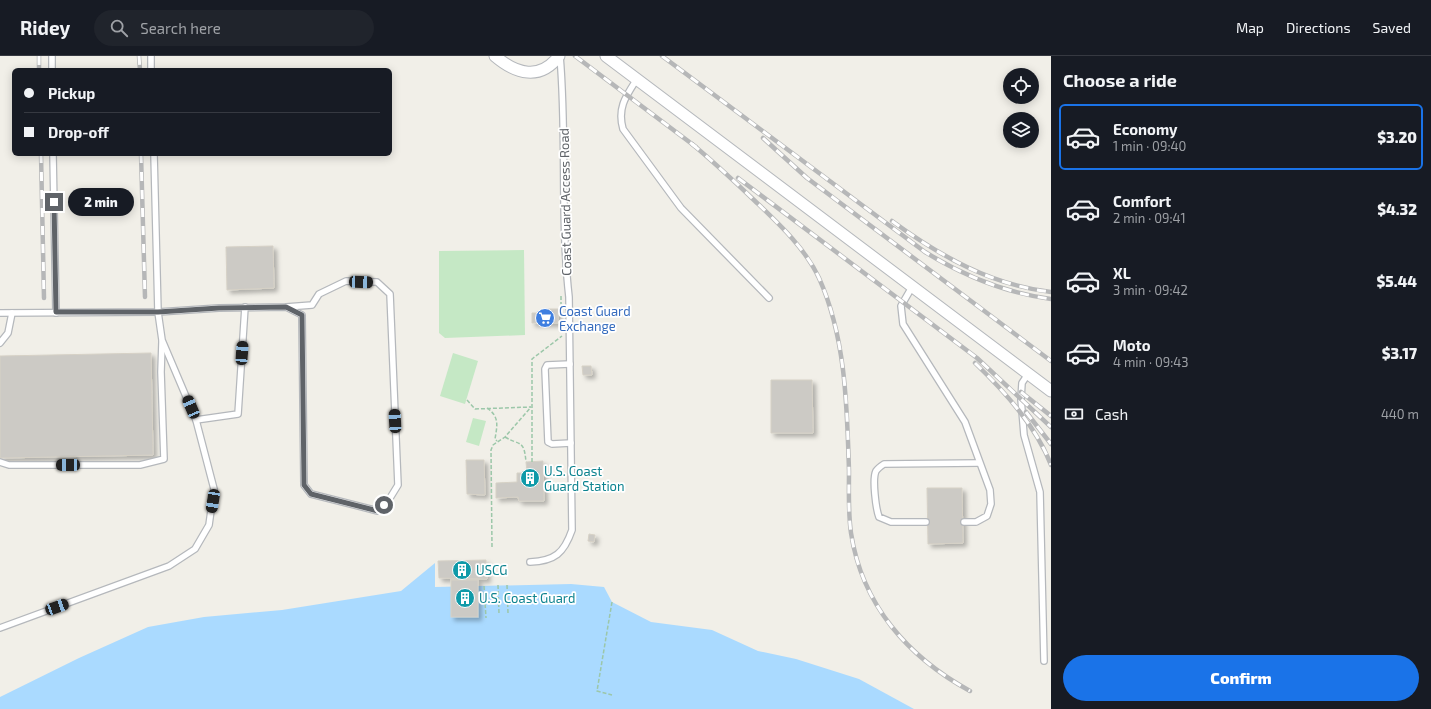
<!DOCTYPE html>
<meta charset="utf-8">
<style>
:root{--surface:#171b24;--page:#20242c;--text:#f1f3f6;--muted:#9ea1a6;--line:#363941;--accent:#1a73e8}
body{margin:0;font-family:"Exo 2",sans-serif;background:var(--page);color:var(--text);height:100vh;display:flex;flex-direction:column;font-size:15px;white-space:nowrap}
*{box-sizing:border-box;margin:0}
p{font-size:13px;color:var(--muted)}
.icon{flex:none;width:22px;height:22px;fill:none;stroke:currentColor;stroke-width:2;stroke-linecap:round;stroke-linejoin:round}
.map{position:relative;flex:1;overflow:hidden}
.panel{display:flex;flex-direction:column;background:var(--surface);width:380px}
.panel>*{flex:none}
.top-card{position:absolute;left:12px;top:12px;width:380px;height:88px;border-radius:6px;box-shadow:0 2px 10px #0003;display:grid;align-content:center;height:88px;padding:0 12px;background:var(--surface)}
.buttons{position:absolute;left:1003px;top:12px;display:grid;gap:8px}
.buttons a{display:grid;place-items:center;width:36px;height:36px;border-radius:50%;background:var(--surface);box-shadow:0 2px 10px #0003;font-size:20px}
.end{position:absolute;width:18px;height:18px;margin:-9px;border:5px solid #5f6368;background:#fff;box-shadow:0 0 0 2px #fff}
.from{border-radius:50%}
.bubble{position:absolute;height:28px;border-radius:14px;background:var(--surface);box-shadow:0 2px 10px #0003;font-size:13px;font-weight:800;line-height:28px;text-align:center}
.car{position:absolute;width:12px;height:24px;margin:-12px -6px;border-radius:5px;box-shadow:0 0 3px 1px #0007;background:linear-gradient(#222 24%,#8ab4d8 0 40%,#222 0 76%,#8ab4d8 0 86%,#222 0)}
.top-card b{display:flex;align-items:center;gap:14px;height:38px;font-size:15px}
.top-card b+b{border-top:1px solid var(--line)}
.top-card i{width:10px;height:10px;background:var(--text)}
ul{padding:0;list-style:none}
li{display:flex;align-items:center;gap:12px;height:66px;margin:0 8px 6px;padding:0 4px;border:2px solid transparent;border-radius:6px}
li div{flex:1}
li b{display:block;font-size:15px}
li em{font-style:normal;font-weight:800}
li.active{border-color:var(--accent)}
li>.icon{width:36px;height:36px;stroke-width:1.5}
h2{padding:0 12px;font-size:18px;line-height:48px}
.pay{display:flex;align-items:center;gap:10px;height:44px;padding:0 12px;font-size:15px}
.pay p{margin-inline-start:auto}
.primary-button{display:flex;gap:8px;margin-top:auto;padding:8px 12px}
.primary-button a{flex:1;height:46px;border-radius:24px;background:var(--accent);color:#fff;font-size:16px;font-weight:800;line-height:46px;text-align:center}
header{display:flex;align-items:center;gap:24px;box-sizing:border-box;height:56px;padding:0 20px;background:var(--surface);border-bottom:1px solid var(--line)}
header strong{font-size:19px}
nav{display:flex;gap:22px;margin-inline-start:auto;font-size:14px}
.search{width:280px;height:36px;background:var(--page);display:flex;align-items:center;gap:10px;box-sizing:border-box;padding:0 14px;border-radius:22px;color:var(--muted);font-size:15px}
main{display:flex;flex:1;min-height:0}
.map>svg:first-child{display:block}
.green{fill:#c5e8c5}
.water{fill:#aadaff}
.building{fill:#cccac5;stroke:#d6d1c6;filter:url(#shadow)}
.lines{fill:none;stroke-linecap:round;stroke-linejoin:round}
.lane-casing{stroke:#b5b8bc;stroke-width:8}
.street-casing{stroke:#b5b8bc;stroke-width:13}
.path{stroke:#9cc7a9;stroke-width:1.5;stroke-dasharray:4 2;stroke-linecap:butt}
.lane{stroke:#fff;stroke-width:5.5}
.street{stroke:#fff;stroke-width:11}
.rail-casing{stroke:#b6b7b8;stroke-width:4.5}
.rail{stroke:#fff;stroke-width:3;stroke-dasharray:9;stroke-linecap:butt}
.route{stroke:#5f6368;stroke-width:5}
.labels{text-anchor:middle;stroke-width:3.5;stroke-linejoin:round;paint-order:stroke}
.street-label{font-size:13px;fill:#5f6368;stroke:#fff}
.shop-label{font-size:13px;fill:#366cbe;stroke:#fff;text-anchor:start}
.culture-label{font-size:13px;fill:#0d838f;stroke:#fff;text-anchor:start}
</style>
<header>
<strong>Ridey</strong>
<div class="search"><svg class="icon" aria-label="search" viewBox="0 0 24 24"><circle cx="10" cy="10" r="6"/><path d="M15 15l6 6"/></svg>Search here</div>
<nav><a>Map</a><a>Directions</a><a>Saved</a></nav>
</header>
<main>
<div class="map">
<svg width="1051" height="653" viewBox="0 0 1051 653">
<defs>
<filter id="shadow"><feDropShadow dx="3.5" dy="3.5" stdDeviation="2" flood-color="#0004"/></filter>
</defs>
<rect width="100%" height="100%" fill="#f1efe8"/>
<g class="green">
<path d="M 524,194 L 525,279 L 445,282 L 439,277 L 439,195 Z"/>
<path d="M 453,297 L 478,305 L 465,348 L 440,340 Z"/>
<path d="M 473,362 L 486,365 L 479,390 L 466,386 Z"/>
</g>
<path class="water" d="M 435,507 L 435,531 L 571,528 L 604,531 L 612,546 L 651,566 L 712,574 L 758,595 L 796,603 L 859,623 L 914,653 L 0,653 L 0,641 L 79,602 L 148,571 L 204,561 L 282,554 L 401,535 Z"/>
<g class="building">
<path d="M 273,190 L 274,232 L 227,234 L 226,191 Z"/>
<path d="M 544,253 L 558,253 L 558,267 L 532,267 L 532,257 L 544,257 Z"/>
<path d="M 151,297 L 153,399 L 0,402 L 0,300 Z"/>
<path d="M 582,310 L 591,310 L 592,319 L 583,319 Z"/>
<path d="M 771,324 L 812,324 L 813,377 L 771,377 Z"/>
<path d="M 466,404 L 484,404 L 485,439 L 467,438 Z"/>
<path d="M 543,405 L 544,445 L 519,445 L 518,441 L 496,442 L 496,427 L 517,426 L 517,417 L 527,417 L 526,406 Z"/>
<path d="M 927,432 L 962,432 L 963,487 L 928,488 Z"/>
<path d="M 589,478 L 595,479 L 594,486 L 588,485 Z"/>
<path d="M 486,504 L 487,523 L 439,522 L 438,505 Z"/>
<rect x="451" y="524" width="27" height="37"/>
</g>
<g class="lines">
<g class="lane-casing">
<g id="lane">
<path d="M 52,0 L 52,14"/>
<path d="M 151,0 L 151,14"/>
<path d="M 637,23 C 626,40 617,52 623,73 L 681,152 L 769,242"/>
<path d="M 53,98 L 56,257"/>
<path d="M 912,231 L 901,250 L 903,268 L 965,366 L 990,434 L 991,448 L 987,460 L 976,466 L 964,466"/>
<path d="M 0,257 L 158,256 L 219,252 L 286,251 L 302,259 L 304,429 L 311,438 L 378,455 L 390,442 L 398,429 L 390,238 L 377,226 L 346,225 L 319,238 L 312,249 L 286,251"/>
<path d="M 0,287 L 8,277 L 12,257"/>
<path d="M 570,308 L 547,309 L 545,313 L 548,386 L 552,388 L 571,387"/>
<path d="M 1028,318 L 1022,327 L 1021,343 L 1024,379 L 1040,436 L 1044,605"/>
<path d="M 196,364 L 238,358 L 245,251"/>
<path d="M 0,406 L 9,409 L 140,409 L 164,403 L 161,316 L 162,286"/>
<path d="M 926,466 L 891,466 L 879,461 C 876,453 872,423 876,415 C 878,412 881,410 884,408 L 979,407"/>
<path d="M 530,506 C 555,505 564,497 572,474 L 569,241 C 560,161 567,80 560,0"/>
<path d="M 0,572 L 169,510 L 195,493 L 209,469 L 214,433 L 196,364 L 162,284 L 158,256 L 154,98"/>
</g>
</g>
<g class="street-casing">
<g id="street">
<path d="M 495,0 C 516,18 540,25 559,0"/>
<path d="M 606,0 L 1051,335"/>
</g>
</g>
<g class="path">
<path d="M 561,240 L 561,248"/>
<path d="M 467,344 L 475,353 L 531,351"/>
<path d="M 487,352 C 500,361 497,370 495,383 L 497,385"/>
<path d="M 505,381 C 520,390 524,383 526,406"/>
<path d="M 532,406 L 532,303 L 562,280"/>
<path d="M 492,491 L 491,394 L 493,389 L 505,381 L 531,351"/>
<path d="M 498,529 L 499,558"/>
<path d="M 507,529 L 508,557"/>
<path d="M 484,530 L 486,562"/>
<path d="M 612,546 L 597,635 L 612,639"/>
</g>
<use href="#lane" class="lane"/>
<use href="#street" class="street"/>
<g class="rail-casing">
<g id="rail">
<path d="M 39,0 L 39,14"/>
<path d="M 139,0 L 140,14"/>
<path d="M 575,0 L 696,91"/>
<path d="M 662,0 L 925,196 C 964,220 1006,237 1051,243"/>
<path d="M 763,82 L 807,122 L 1051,305"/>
<path d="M 692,88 C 714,106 734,125 755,145 C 779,168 805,192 819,222 C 846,282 847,351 849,415 C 849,435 848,456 851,477 C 862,549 908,601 970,635"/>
<path d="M 41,98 L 44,242"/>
<path d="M 141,98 L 145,241"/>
<path d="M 738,122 L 977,302 L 1051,371"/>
<path d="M 892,165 C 940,200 991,229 1051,236"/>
<path d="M 975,307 C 1005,336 1036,370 1051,409"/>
<path d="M 1021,336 L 1051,360"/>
<path d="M 1026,356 L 1051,388"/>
</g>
</g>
<use href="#rail" class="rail"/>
</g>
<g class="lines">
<path class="route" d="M 54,146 L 56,256 L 158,256 L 219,252 L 286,251 L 302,259 L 304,429 L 311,438 L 378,455 L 384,449"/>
</g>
<defs>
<g id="supermarket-disc" transform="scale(1)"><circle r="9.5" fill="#3f7fe0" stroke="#fff"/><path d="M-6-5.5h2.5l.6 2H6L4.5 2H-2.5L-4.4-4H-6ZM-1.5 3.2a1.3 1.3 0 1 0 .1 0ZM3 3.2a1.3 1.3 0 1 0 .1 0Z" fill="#fff"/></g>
<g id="building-disc" transform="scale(1)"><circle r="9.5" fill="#0f9aa8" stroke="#fff"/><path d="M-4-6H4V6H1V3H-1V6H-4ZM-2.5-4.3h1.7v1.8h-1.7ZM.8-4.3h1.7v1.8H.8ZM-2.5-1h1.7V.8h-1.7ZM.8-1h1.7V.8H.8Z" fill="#fff"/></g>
</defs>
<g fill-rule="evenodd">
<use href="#supermarket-disc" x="545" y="262"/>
<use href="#building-disc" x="530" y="422"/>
<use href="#building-disc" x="462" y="514"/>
<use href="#building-disc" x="465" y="542"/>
</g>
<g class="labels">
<g class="street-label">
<text transform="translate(565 146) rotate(-91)" y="5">Coast Guard Access Road</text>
</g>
<g class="shop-label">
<text x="559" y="260">Coast Guard<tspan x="559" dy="15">Exchange</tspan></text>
</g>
<g class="culture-label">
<text x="544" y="420">U.S. Coast<tspan x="544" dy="15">Guard Station</tspan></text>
<text x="476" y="519">USCG</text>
<text x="479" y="547">U.S. Coast Guard</text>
</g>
</g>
</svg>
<div class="buttons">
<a><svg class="icon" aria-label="locate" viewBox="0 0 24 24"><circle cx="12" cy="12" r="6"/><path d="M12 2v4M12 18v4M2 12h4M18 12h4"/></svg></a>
<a><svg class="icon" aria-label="layers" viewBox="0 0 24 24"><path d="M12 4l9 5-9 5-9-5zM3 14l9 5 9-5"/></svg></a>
</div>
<i class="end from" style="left:384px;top:449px"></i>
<i class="end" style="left:54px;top:146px"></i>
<div class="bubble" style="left:68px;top:132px;width:66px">2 min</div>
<i class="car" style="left:361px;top:226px;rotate:92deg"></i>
<i class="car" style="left:242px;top:297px;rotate:4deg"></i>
<i class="car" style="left:191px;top:351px;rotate:337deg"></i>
<i class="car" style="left:395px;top:365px;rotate:357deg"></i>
<i class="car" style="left:68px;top:409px;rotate:270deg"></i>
<i class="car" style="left:213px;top:445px;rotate:189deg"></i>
<i class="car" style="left:57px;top:551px;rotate:70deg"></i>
<div class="top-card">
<b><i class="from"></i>Pickup</b>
<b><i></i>Drop-off</b>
</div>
</div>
<section class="panel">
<h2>Choose a ride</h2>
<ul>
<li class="active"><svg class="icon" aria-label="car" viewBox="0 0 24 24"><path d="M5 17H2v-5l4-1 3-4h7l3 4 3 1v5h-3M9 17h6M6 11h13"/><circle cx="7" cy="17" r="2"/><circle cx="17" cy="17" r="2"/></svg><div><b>Economy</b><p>1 min · 09:40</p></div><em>$3.20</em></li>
<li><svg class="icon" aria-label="car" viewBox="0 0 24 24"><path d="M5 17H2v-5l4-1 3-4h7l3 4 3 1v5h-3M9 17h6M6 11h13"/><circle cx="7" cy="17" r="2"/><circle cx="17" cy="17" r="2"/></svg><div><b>Comfort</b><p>2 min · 09:41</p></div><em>$4.32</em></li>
<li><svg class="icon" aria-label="car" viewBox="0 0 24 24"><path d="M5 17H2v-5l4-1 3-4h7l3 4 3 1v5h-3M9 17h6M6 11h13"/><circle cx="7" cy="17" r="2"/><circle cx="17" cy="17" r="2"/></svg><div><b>XL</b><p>3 min · 09:42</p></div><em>$5.44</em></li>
<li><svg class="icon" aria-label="car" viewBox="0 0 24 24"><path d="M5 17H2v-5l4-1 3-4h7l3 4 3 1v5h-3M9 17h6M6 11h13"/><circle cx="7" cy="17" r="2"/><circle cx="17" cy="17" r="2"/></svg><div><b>Moto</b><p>4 min · 09:43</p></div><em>$3.17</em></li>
</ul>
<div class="pay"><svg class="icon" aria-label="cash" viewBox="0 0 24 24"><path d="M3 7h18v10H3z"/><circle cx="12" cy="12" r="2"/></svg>Cash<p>440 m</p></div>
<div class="primary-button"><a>Confirm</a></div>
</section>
</main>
